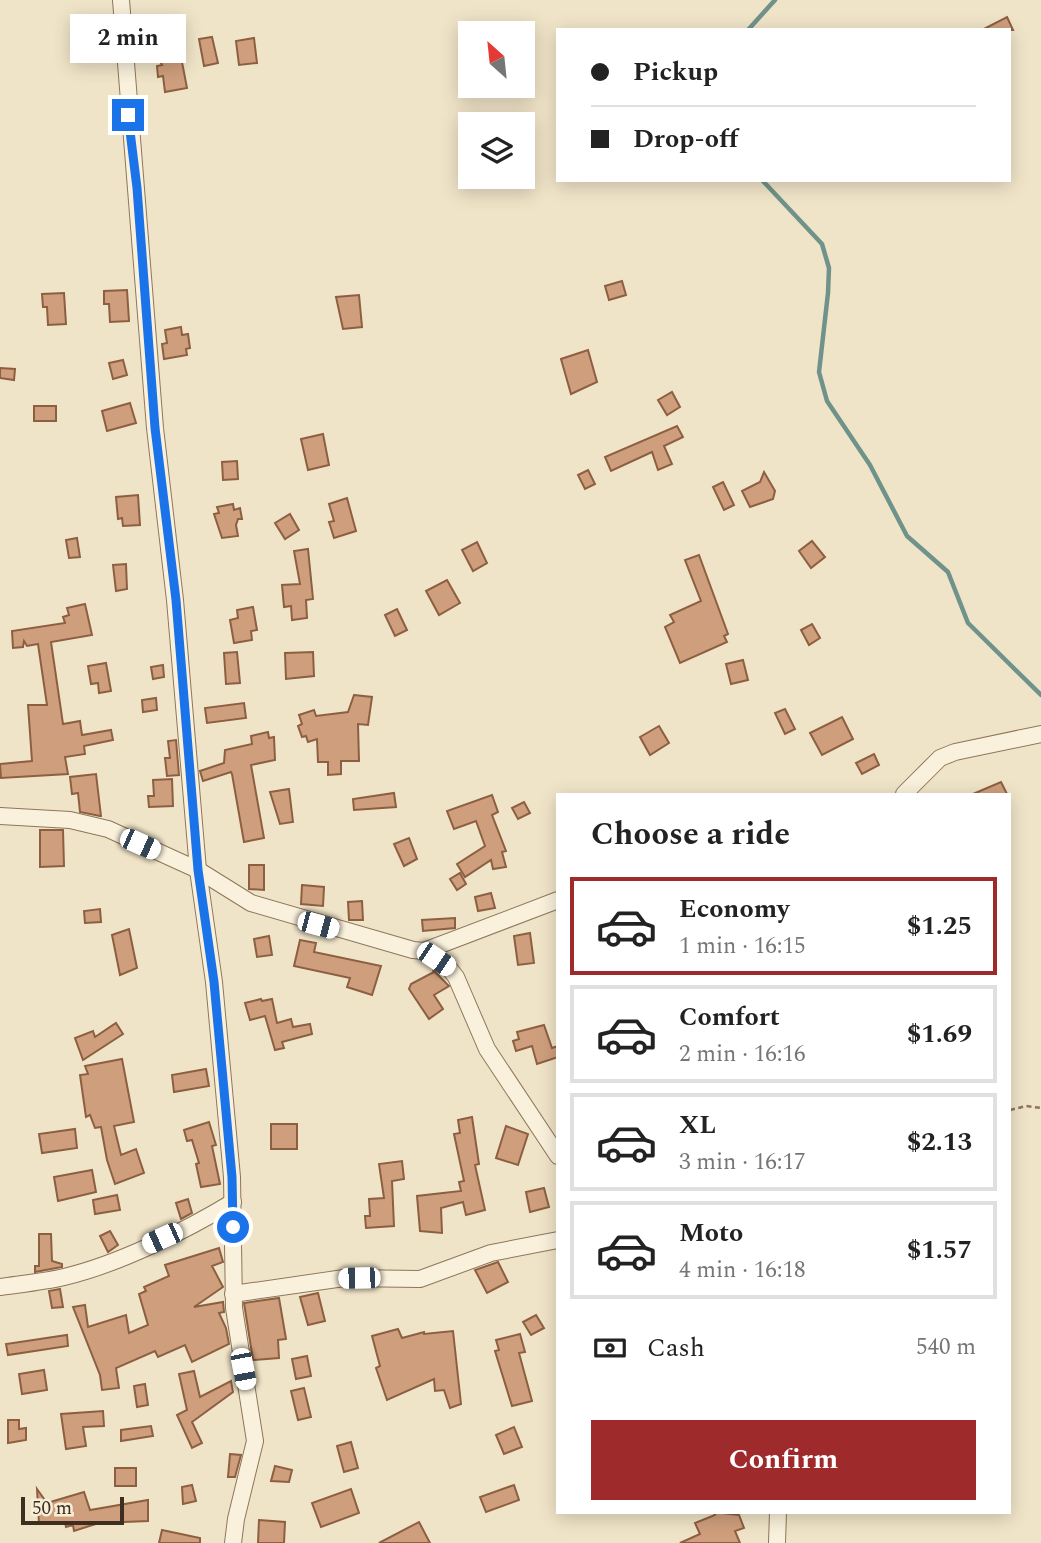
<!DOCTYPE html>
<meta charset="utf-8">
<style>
:root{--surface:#fff;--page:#f2f2f2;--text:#222;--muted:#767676;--line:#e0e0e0;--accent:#9e2a2b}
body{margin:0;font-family:Spectral,serif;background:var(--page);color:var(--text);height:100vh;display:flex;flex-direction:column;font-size:26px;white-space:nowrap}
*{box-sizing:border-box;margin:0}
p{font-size:23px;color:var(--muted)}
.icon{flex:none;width:38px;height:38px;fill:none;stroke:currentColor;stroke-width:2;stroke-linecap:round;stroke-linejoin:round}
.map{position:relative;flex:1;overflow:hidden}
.details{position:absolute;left:556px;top:793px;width:455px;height:721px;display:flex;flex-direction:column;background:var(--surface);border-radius:0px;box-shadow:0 4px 18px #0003}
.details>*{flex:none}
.top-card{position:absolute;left:556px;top:28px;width:455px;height:154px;border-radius:0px;box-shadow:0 4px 18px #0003;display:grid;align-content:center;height:154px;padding:0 35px;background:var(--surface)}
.needle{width:46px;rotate:333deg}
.fabs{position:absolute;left:458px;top:21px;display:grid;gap:14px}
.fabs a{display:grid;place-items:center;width:77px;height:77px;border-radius:0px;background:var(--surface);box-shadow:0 4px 18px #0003;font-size:35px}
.scale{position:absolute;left:21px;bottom:18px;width:103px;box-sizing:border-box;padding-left:7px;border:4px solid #3d2e20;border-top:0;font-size:19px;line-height:24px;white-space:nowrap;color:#3d2e20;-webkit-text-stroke:5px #f7eed8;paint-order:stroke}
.end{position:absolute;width:32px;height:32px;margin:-16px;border:9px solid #1a73e8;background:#fff;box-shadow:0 0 0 4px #fff}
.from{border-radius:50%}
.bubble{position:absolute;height:49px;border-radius:0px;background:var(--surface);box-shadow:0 4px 18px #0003;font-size:23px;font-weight:700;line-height:49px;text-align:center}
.car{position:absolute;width:21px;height:42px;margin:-21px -10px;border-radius:9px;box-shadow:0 0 5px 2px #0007;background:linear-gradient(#fff 24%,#345 0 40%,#fff 0 76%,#345 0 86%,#fff 0)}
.top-card b{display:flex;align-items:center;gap:24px;height:66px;font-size:26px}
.top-card b+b{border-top:2px solid var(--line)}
.top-card i{width:18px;height:18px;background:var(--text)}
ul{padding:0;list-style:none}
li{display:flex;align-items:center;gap:21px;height:98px;margin:0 14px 10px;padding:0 21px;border:4px solid var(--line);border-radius:0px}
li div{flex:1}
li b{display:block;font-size:26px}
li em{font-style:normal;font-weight:700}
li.current{border-color:var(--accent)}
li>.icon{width:63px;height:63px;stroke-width:1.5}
h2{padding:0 35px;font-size:32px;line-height:84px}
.pay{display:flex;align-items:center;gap:18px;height:77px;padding:0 35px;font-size:26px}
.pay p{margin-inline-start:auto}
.cta{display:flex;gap:14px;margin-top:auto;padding:14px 35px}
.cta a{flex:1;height:80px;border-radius:0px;background:var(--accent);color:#fff;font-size:28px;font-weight:700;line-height:80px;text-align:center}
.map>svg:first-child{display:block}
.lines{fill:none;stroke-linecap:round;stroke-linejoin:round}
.stream{stroke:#6f938a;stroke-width:4.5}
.building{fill:#cf9f7d;stroke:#8d5f41;stroke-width:2}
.minor-casing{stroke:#8d765c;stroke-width:18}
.path{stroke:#8d765c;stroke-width:2.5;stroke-dasharray:5 3.5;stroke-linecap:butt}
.minor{stroke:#faf1dc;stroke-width:16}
.route{stroke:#1a73e8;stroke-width:9}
</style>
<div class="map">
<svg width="1041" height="1543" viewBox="0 0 1041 1543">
<rect width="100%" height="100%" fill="#f0e4c8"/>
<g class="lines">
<g class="stream">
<path d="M 748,30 L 775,0"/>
<path d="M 762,180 L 822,244 L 829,268 L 828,293 L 819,372 L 827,401 L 870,465 L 907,536 L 948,572 L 968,623 L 1041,695"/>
</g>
</g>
<g class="building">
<path d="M 1007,17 L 1013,30 L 982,30 Z"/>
<path d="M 162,24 L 182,62 L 187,88 L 165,92 L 163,76 L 158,77 L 157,66 L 162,65 L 142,27 Z"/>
<rect x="99" y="33" width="12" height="17"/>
<path d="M 212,37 L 218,63 L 204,66 L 199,39 Z"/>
<path d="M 254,38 L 257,63 L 239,65 L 236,41 Z"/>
<path d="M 622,281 L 626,295 L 609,300 L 605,286 Z"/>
<path d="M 127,290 L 129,321 L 110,322 L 109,304 L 104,304 L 104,291 Z"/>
<path d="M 64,293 L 66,324 L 48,325 L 47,307 L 43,307 L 42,294 Z"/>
<path d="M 359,295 L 362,327 L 343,329 L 336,297 Z"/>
<path d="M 181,327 L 182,335 L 188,334 L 190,348 L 186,349 L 187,355 L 164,359 L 162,344 L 167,343 L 165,330 Z"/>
<path d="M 588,350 L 597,382 L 571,394 L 561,359 Z"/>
<path d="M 123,360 L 127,375 L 113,379 L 109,363 Z"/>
<path d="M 0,368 L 15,369 L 14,380 L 0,378 Z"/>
<path d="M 672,392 L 680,407 L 667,415 L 658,400 Z"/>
<path d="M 130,403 L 136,423 L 107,431 L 102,411 Z"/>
<rect x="34" y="406" width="22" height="15"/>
<path d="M 677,426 L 683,437 L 664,446 L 672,464 L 658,470 L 652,452 L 611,471 L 605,457 Z"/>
<path d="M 323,434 L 329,465 L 308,470 L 301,439 Z"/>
<path d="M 237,461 L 238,479 L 223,480 L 222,462 Z"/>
<path d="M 588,470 L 595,484 L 585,489 L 578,475 Z"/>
<path d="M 764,472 L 775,491 L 773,499 L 750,507 L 742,491 L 760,482 Z"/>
<path d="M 723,482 L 734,505 L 724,510 L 713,487 Z"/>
<path d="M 138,495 L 140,525 L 123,526 L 122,518 L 118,519 L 116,497 Z"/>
<path d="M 347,498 L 356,531 L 334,538 L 329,522 L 334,521 L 329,504 Z"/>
<path d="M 233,504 L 234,510 L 240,508 L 242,519 L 238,519 L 236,525 L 238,536 L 222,538 L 214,514 L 219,513 L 217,507 Z"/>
<path d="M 290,514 L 299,530 L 285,539 L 275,523 Z"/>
<path d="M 77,538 L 80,557 L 69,558 L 66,540 Z"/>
<path d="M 812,541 L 825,557 L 811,568 L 799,551 Z"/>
<path d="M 477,542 L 487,563 L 473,571 L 462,550 Z"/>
<path d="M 308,549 L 313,599 L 306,600 L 307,618 L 292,620 L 291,606 L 284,607 L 282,585 L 300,584 L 294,551 Z"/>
<path d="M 699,555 L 728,634 L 724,636 L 727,642 L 680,663 L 665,627 L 674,622 L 670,615 L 701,601 L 685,560 Z"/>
<path d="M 126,564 L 127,589 L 116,591 L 113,565 Z"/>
<path d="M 447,580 L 460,603 L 439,615 L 426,591 Z"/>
<path d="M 85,604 L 92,635 L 51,642 L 63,724 L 80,721 L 82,735 L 111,730 L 113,740 L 84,746 L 85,754 L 65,757 L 68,774 L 1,778 L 0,764 L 32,761 L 28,705 L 47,705 L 38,644 L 27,646 L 24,641 L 23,647 L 13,648 L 12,631 L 65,623 L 63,617 L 69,615 L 67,608 Z"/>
<path d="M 253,607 L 257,630 L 251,631 L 252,640 L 234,643 L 230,620 L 238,618 L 237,610 Z"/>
<path d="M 397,609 L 407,630 L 395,636 L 385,615 Z"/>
<path d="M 812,624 L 820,638 L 809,645 L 801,630 Z"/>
<path d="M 237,652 L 240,683 L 226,684 L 224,653 Z"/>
<path d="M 313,652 L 314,676 L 286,679 L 285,653 Z"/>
<path d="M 743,660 L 748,680 L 731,684 L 726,664 Z"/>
<path d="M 106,663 L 111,691 L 99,693 L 98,683 L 91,684 L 88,666 Z"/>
<path d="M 163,665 L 164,677 L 153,679 L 151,667 Z"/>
<path d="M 354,695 L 372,697 L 368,725 L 358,724 L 359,761 L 341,761 L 341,774 L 328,775 L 328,762 L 318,762 L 317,739 L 308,742 L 306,736 L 302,737 L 298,726 L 302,724 L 299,715 L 314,710 L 316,716 L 348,712 Z"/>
<path d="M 156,698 L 157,710 L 143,712 L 142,700 Z"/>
<path d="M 244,703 L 246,718 L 207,723 L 205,708 Z"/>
<path d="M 785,709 L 795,729 L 785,734 L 775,713 Z"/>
<path d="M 842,717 L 853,739 L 822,755 L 810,733 Z"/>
<path d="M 659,726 L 669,743 L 650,755 L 640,737 Z"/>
<path d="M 268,732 L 269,738 L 274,737 L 275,760 L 251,765 L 264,838 L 244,842 L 232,774 L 231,772 L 203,781 L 200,771 L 224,763 L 225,750 L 252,744 L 251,736 Z"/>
<path d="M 176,740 L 179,775 L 167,776 L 165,758 L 170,758 L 168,741 Z"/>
<path d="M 874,754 L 879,765 L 862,774 L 856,763 Z"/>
<path d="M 96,774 L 101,816 L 100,816 L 80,812 L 78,793 L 72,794 L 70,777 Z"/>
<path d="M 172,779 L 173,806 L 149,807 L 148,796 L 154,796 L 153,780 Z"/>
<path d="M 1001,782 L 1007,794 L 973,794 Z"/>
<path d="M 289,789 L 293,822 L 280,824 L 270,792 Z"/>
<path d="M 394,793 L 396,807 L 354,810 L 353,799 Z"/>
<path d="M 492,795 L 498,812 L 492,815 L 506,851 L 502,852 L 506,867 L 493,869 L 491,860 L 465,877 L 457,864 L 485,846 L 476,821 L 454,829 L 447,811 Z"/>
<path d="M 524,802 L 530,813 L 518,819 L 512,808 Z"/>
<path d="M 40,830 L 63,830 L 64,866 L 40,867 Z"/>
<path d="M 409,838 L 417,859 L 404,866 L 394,844 Z"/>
<path d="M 249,865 L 264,865 L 264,890 L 249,889 Z"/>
<path d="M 460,873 L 466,884 L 457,890 L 450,879 Z"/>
<path d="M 302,885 L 324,887 L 323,906 L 301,904 Z"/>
<path d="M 491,893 L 495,908 L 478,911 L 475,897 Z"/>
<path d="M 362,901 L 363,920 L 349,920 L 348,902 Z"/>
<path d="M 100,909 L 101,922 L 85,923 L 84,911 Z"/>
<path d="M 455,918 L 455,928 L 423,931 L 422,920 Z"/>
<path d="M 129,929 L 137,968 L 120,975 L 112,935 Z"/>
<path d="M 530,933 L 534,963 L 518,965 L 514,936 Z"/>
<path d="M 269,936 L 272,955 L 257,957 L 254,939 Z"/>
<path d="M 300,940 L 316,943 L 314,952 L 381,966 L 372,995 L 347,987 L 350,978 L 294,966 Z"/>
<path d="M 433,970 L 449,986 L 434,995 L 443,1009 L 429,1019 L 409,989 L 411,984 L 434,972 Z"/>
<path d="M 261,999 L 262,1001 L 272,999 L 277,1023 L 291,1019 L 293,1027 L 310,1024 L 312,1034 L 282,1042 L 284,1048 L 275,1050 L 265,1016 L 250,1020 L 245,1003 Z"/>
<path d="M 116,1023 L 123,1034 L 83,1060 L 75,1038 L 93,1031 L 95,1037 Z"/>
<path d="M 544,1025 L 552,1048 L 558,1046 L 558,1057 L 537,1064 L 532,1046 L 516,1051 L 513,1041 L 519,1039 L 517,1032 Z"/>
<path d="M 122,1059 L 134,1122 L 114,1126 L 121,1155 L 136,1149 L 144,1173 L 115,1184 L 107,1160 L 101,1127 L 95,1128 L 90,1115 L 86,1117 L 80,1075 L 88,1074 L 85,1066 Z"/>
<path d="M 206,1069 L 209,1086 L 174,1092 L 172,1075 Z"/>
<path d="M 472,1117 L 479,1164 L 475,1165 L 485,1210 L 466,1215 L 463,1202 L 441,1208 L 442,1233 L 420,1231 L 417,1196 L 461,1191 L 459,1182 L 464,1181 L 454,1134 L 460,1133 L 458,1120 Z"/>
<path d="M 209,1122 L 216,1145 L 212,1146 L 220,1184 L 201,1187 L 196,1164 L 199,1163 L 192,1140 L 187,1141 L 184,1130 Z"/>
<rect x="271" y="1124" width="26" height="25"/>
<path d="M 506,1126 L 528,1134 L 518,1165 L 496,1158 Z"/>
<path d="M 75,1129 L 77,1148 L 42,1153 L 39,1134 Z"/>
<path d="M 402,1161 L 404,1179 L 392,1181 L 394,1226 L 366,1228 L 365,1216 L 370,1216 L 369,1199 L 384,1198 L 379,1164 Z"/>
<path d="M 92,1170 L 96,1192 L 58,1201 L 54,1177 Z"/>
<path d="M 544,1188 L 549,1207 L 530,1212 L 526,1192 Z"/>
<path d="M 117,1195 L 120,1210 L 95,1214 L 93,1200 Z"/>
<path d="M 188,1199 L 192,1213 L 181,1219 L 176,1203 Z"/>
<path d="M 110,1231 L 118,1245 L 108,1252 L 100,1236 Z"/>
<path d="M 39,1234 L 51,1234 L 52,1261 L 62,1264 L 62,1267 L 35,1272 L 35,1266 L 39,1266 Z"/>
<path d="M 219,1248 L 223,1262 L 212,1266 L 223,1287 L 194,1307 L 223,1302 L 224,1312 L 219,1313 L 226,1328 L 229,1344 L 192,1362 L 185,1345 L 158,1357 L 155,1351 L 116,1368 L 119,1388 L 102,1390 L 100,1375 L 73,1307 L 85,1305 L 88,1327 L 126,1315 L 129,1333 L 148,1325 L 139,1294 L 146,1291 L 144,1287 L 169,1276 L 165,1265 Z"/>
<path d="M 498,1262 L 508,1282 L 487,1293 L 475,1270 Z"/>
<path d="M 60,1289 L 63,1307 L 52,1308 L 49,1291 Z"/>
<path d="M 318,1293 L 325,1321 L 308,1325 L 300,1297 Z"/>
<path d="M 279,1298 L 286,1339 L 278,1340 L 279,1358 L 253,1360 L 244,1303 Z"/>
<path d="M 536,1315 L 544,1328 L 531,1335 L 523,1322 Z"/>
<path d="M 398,1329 L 402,1338 L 424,1332 L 424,1334 L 453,1331 L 461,1404 L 450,1408 L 444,1390 L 435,1391 L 434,1379 L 387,1400 L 376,1368 L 380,1366 L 372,1336 Z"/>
<path d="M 520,1334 L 525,1352 L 519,1353 L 532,1401 L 512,1406 L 495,1351 L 499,1350 L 496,1340 Z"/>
<path d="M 67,1335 L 68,1346 L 8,1355 L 6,1344 Z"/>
<path d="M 307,1356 L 311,1376 L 296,1379 L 292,1359 Z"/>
<path d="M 44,1370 L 47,1390 L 22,1394 L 19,1374 Z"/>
<path d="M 194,1371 L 200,1397 L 231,1381 L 233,1392 L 192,1422 L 202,1443 L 192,1448 L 177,1415 L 187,1410 L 179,1374 Z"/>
<path d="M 145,1384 L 148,1405 L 137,1407 L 134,1386 Z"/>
<path d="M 304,1388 L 311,1417 L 298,1420 L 291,1391 Z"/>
<path d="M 103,1411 L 104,1426 L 83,1427 L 86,1446 L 66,1449 L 61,1414 Z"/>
<path d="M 8,1420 L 19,1420 L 19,1429 L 26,1428 L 26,1440 L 8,1443 Z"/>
<path d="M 151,1426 L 153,1436 L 121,1441 L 121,1430 Z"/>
<path d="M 514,1427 L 522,1447 L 504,1454 L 496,1435 Z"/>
<path d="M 351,1442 L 358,1468 L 344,1472 L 337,1446 Z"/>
<path d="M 230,1454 L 241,1455 L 235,1477 L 228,1477 Z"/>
<path d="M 275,1466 L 292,1470 L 289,1482 L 271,1481 Z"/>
<rect x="115" y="1468" width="21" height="18"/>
<path d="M 192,1485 L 196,1501 L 183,1504 L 182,1487 Z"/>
<path d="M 514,1485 L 519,1500 L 486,1512 L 480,1497 Z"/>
<path d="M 37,1489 L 47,1503 L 84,1492 L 90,1510 L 148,1500 L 148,1521 L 99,1523 L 74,1531 L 73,1525 L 66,1527 L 65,1522 L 39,1524 Z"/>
<path d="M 351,1489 L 359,1513 L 321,1527 L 312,1503 Z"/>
<path d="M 714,1512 L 739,1515 L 744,1528 L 735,1531 L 740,1543 L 680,1543 L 700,1534 L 695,1523 L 715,1515 Z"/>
<path d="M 259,1520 L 285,1522 L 284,1543 L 258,1543 Z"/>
<path d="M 419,1522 L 430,1543 L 379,1543 Z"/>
<path d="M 162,1530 L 200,1538 L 200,1543 L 159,1543 Z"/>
</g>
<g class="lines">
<g class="minor-casing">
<g id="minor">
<path d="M 904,794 L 940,758 L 955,752 L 1041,734"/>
<path d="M 0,816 L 70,820 L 108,829 L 198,870 L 175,600 L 155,428 L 121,0"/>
<path d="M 198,870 L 214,982 L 232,1177 L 234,1308 L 255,1441 L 236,1519 L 233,1543"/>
<path d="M 198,870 L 251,903 L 413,950 L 424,951 L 558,900"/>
<path d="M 424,951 L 448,967 L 456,977 L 487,1049 L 558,1156"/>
<path d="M 0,1287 C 21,1284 43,1282 64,1277 C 119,1264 185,1231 233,1202"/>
<path d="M 233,1294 L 344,1278 L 420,1279 L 491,1253 L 558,1240"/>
<path d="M 777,1543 L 778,1512"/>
</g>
</g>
<path class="path" d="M 1010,1110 L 1026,1106 L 1041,1108"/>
<use href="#minor" class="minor"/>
</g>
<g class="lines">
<path class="route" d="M 128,115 L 137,188 L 155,428 L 176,600 L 198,870 L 214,982 L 232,1177 L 233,1227"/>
</g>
</svg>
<div class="fabs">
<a><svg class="needle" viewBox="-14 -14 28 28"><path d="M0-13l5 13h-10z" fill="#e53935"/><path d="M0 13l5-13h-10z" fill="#767676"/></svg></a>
<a><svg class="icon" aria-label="layers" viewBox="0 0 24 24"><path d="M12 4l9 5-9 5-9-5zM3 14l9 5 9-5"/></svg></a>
</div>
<div class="scale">50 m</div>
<i class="end from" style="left:233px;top:1227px"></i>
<i class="end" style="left:128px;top:115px"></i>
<div class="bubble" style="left:70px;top:14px;width:116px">2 min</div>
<i class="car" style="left:140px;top:844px;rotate:114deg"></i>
<i class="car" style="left:318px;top:925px;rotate:105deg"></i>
<i class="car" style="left:436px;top:959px;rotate:124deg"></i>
<i class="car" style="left:162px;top:1238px;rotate:246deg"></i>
<i class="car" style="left:359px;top:1278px;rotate:269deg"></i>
<i class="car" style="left:243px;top:1369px;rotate:169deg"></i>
<div class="top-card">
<b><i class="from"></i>Pickup</b>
<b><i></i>Drop-off</b>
</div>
<section class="details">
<h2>Choose a ride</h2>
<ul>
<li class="current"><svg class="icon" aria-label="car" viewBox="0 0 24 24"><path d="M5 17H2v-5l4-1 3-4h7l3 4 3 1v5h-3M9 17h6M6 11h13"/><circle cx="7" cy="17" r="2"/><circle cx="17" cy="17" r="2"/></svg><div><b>Economy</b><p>1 min · 16:15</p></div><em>$1.25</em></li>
<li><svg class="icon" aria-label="car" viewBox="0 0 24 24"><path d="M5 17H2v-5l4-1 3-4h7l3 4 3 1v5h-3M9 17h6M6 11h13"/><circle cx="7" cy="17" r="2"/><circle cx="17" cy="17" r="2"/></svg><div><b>Comfort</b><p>2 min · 16:16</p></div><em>$1.69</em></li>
<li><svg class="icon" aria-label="car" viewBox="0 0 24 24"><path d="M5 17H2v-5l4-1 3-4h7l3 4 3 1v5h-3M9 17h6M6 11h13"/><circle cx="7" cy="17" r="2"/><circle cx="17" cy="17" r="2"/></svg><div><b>XL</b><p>3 min · 16:17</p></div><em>$2.13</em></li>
<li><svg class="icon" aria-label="car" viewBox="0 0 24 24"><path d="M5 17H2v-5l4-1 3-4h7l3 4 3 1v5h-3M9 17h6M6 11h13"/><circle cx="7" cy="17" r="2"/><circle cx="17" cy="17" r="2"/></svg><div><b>Moto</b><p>4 min · 16:18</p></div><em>$1.57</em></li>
</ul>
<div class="pay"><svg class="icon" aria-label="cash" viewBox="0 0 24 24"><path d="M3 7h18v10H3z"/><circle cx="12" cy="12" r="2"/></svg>Cash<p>540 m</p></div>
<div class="cta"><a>Confirm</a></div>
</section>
</div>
